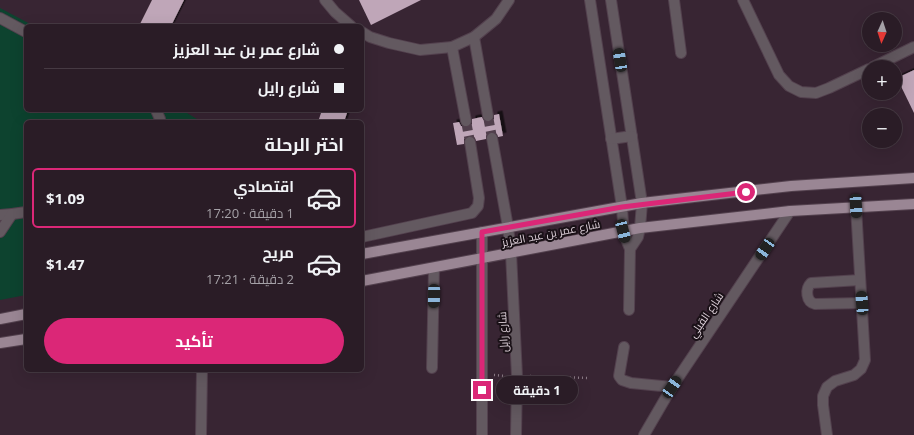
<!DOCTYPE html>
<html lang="ar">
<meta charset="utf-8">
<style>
:root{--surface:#2a1c26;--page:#32252e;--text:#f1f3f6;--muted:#a5a1a7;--line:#463a43;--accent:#db2777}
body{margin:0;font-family:"Open Sans",Cairo,sans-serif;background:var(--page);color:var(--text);direction:rtl;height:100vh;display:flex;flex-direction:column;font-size:15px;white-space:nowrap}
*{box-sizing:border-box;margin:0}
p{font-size:13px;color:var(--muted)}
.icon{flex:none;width:22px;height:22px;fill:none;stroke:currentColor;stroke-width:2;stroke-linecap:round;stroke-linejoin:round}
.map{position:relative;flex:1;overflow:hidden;direction:ltr}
.drawer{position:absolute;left:24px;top:120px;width:340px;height:252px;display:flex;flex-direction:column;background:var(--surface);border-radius:6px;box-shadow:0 4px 16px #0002,0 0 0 1px var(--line);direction:rtl}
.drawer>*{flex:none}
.banner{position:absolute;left:24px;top:24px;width:340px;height:88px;border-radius:6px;box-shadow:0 4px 16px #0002,0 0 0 1px var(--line);direction:rtl;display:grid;align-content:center;height:88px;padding:0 20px;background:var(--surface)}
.needle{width:26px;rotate:183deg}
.tools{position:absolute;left:862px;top:12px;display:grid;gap:8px}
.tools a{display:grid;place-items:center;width:40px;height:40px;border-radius:50%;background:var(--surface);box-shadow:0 4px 16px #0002,0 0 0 1px var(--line);font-size:20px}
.end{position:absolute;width:18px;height:18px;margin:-9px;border:5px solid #db2777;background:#fff;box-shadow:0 0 0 2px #fff}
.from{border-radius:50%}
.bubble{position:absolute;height:28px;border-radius:14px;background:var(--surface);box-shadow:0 4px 16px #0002,0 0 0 1px var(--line);font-size:13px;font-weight:700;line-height:28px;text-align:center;direction:rtl}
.car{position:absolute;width:12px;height:24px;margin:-12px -6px;border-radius:5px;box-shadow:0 0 3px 1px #0007;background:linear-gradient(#222 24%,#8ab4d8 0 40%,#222 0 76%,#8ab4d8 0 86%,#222 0)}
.banner b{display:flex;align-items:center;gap:14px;height:38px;font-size:15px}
.banner b+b{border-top:1px solid var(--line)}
.banner i{width:10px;height:10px;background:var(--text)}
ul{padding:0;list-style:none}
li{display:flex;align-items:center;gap:12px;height:60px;margin:0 8px 6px;padding:0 12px;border:2px solid transparent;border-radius:6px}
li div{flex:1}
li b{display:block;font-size:15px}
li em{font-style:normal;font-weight:700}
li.selected{border-color:var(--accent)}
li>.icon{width:36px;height:36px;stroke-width:1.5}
h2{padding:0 20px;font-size:18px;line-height:48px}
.action{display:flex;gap:8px;margin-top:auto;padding:8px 20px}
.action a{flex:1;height:46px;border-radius:24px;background:var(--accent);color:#fff;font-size:16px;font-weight:700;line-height:46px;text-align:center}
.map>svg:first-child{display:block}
.green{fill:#0d432f}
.building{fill:#bfa6b8;filter:url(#shadow)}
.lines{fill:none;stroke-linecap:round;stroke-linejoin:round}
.minor-tunnel{stroke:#513f4c;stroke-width:10;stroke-dasharray:10 5;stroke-linecap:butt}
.minor-casing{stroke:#53414e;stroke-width:12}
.major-casing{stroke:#53414e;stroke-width:12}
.path{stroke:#8b7b86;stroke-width:2.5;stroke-dasharray:1 3;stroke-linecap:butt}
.minor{stroke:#635960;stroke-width:10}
.major{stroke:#9a8694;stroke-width:10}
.route{stroke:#db2777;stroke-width:5}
.labels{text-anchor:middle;stroke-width:4;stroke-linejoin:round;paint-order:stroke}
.street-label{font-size:11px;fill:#dfd2db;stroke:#1a1117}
</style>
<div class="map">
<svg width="914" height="435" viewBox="0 0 914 435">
<defs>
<filter id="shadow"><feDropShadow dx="3.5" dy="-3.5" stdDeviation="0" flood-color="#0009"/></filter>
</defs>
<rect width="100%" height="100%" fill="#382533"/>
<path class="green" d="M 0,8 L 34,26 L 26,26 L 26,110 L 182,110 L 202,122 L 26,122 L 26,295 L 0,300 Z"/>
<g class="building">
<path d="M 152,0 L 184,0 L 171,26 L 139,26 Z"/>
<path d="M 359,0 L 421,0 L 371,25 Z"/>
<path d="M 914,70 L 914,113 L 897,78 Z"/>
<path d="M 322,110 L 348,110 L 344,122 L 318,122 Z"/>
<path d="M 499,114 L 503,136 L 498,137 L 497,134 L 491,132 L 488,133 L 486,136 L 486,139 L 476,141 L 475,138 L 473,136 L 469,136 L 464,139 L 464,144 L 457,145 L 453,123 L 459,122 L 461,126 L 467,127 L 470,126 L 472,124 L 472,119 L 482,117 L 485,122 L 490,122 L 494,119 L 494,115 Z"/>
</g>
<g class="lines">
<g class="minor-tunnel">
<path d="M 488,116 L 492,138"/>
<path d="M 466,121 L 470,142"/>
</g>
<g class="minor-casing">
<g id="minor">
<path d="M 325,0 L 335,12 L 351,26"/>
<path d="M 590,0 L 622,207 C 623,222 623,235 630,249 L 629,310"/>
<path d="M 611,0 L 642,203 L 640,228 L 638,237 L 630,249"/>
<path d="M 674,0 L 681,53"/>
<path d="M 743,0 L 779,75 L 789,86 L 801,92 L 816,93 L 829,88 L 869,69"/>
<path d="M 0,18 L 26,32"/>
<path d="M 362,32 L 370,37 L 389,43 L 420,50 L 452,47 L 474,37 L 496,19 L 509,0"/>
<path d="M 474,37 L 488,116"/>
<path d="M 452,47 L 466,121"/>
<path d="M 873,67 L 914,47"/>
<path d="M 156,110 L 160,119 L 160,122"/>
<path d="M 492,138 L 508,227 L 511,253 L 517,376 L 516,435"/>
<path d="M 611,139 L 632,136"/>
<path d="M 0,215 L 12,214 L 26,212"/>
<path d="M 0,232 L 12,214"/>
<path d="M 362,237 L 472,213 L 478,206 L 479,198 L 470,142"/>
<path d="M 860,280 L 811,283 C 805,289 806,302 815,304 L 862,303"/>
<path d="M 624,347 L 619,376 L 622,380 L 631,383 L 672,387"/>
<path d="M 432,368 L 434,268"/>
<path d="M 201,435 L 202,370"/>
<path d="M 482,435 L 482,232"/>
<path d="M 644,435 L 672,387 L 790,211"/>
<path d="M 827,435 L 823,405 L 823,396 L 827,387 L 835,381 L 854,375 L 861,369 L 865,360 L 856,207"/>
</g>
</g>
<g class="major-casing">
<g id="major">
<path d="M 362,254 L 642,203 L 791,186 L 914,178"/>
<path d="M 362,281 L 640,228 L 790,211 L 914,204"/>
<path d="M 0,319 L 26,314"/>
<path d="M 0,343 L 26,339"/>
</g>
</g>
<g class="path">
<path d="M 494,375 L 505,376"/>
<path d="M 530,376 L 587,378"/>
</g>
<use href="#minor" class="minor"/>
<use href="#major" class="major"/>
</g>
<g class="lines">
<path class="route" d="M 482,390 L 482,232 L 622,207 L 746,192"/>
</g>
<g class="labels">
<g class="street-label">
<text transform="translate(551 233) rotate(-11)" y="4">شارع عمر بن عبد العزيز</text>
<text transform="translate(706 315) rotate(-56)" y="4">شارع القبلي</text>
<text transform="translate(503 332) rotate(-93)" y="4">شارع رايل</text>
</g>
</g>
</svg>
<div class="tools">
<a><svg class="needle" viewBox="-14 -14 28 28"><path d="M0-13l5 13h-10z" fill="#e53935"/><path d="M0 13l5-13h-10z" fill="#a5a1a7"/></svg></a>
<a>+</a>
<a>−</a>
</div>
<i class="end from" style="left:746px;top:192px"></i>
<i class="end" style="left:482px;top:390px"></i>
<div class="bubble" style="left:496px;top:376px;width:82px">1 دقيقة</div>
<i class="car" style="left:620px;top:60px;rotate:351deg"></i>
<i class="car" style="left:856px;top:206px;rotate:177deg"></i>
<i class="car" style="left:623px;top:231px;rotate:166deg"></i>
<i class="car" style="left:765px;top:249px;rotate:214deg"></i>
<i class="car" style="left:434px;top:296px;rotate:181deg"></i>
<i class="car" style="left:862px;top:303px;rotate:356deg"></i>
<i class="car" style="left:672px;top:387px;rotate:34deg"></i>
<div class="banner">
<b><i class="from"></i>شارع عمر بن عبد العزيز</b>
<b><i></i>شارع رايل</b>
</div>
<section class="drawer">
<h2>اختر الرحلة</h2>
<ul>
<li class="selected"><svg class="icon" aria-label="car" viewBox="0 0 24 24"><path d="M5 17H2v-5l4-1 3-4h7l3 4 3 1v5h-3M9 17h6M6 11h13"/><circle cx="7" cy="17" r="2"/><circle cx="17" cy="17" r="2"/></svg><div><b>اقتصادي</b><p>1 دقيقة · 17:20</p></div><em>$1.09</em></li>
<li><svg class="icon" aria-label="car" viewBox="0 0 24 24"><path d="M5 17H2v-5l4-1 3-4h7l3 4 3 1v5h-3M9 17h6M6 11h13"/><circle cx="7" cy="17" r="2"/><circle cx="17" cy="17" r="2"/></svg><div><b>مريح</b><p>2 دقيقة · 17:21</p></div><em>$1.47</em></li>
</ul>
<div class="action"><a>تأكيد</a></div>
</section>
</div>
